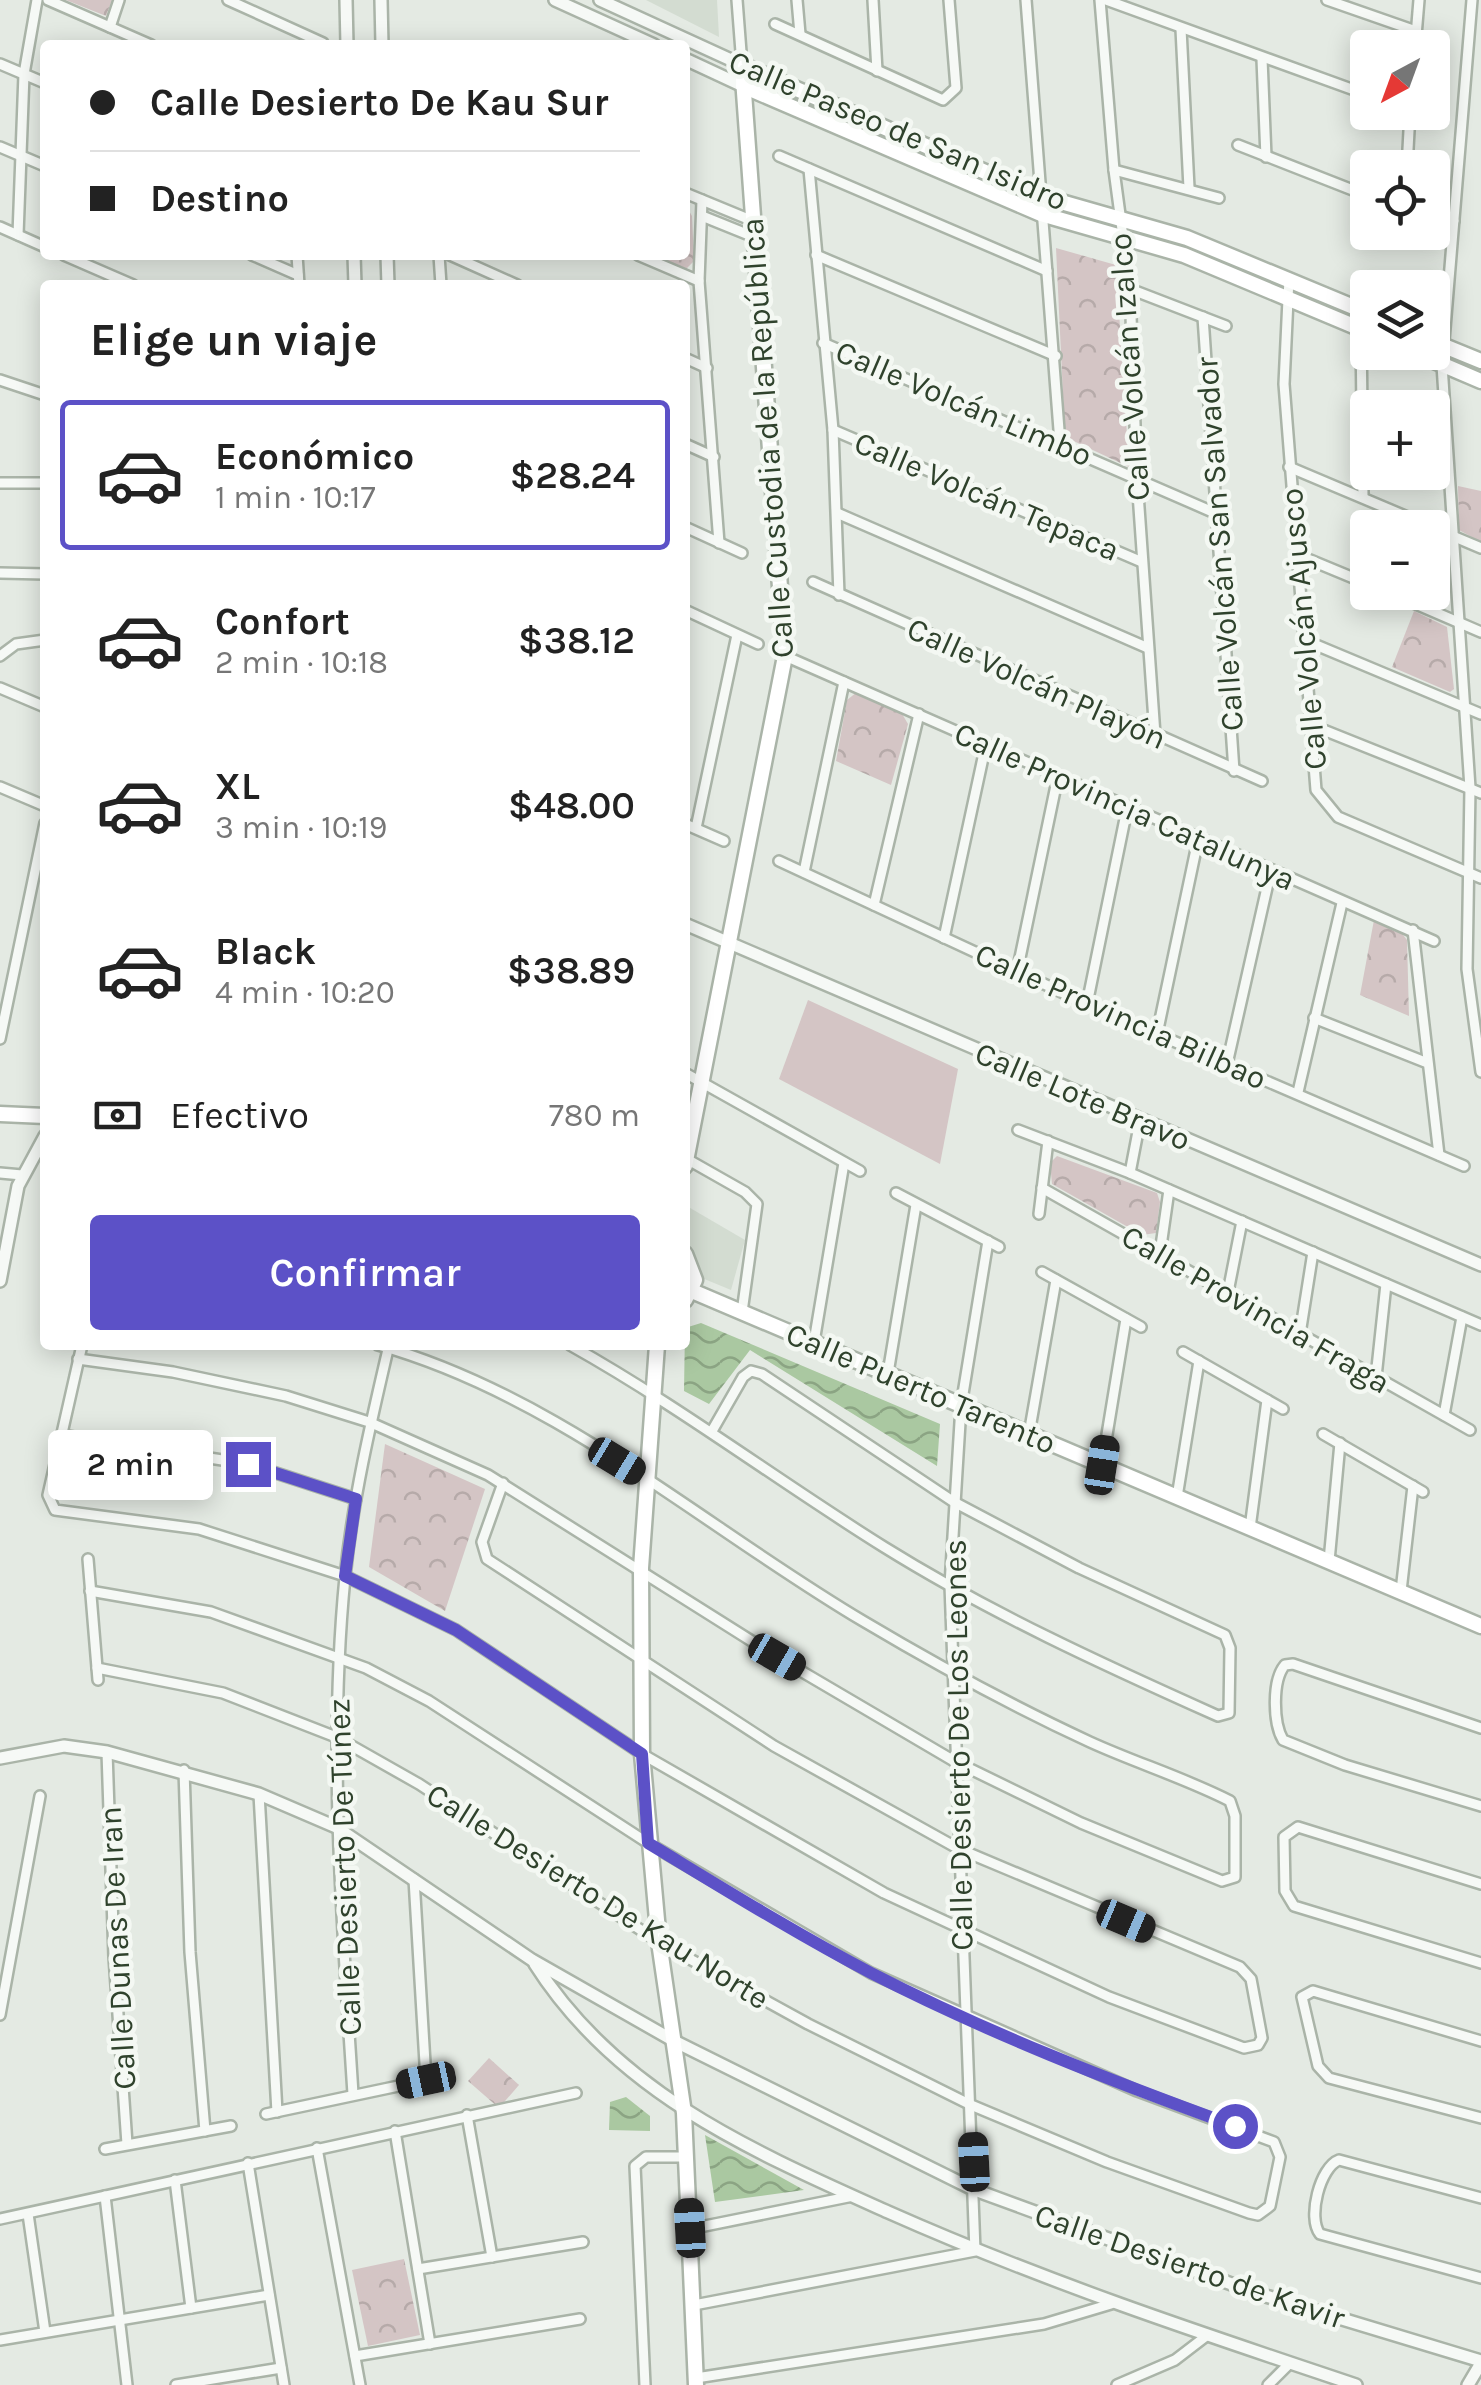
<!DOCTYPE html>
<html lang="es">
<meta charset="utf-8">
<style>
:root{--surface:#fff;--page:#f6f6f6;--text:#222;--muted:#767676;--line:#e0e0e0;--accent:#5c51c7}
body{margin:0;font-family:Karla,sans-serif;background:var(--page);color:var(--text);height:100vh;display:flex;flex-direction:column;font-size:38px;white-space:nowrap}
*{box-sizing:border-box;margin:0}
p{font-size:32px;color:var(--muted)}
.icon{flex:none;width:55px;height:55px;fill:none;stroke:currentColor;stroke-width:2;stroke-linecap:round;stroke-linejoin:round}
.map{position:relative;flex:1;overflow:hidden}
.details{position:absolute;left:40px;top:280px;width:650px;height:1070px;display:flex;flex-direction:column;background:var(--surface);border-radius:10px;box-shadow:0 5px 25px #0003}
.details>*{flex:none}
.banner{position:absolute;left:40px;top:40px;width:650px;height:220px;border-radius:10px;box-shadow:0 5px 25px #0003;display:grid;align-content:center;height:220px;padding:0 50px;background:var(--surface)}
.needle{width:65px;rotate:221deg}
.fabs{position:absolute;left:1350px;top:30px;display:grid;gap:20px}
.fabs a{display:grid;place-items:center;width:100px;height:100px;border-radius:10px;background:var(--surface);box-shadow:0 5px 25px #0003;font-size:50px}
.end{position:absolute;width:45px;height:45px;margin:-22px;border:12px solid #5c51c7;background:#fff;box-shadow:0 0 0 5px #fff}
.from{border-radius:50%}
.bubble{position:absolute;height:70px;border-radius:10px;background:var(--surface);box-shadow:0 5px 25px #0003;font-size:32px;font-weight:600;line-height:70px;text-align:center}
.car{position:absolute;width:30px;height:60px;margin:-30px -15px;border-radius:12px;box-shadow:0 0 8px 2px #0007;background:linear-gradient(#222 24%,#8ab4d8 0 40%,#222 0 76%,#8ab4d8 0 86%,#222 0)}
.banner b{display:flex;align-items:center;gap:35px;height:95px;font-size:38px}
.banner b+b{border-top:2px solid var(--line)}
.banner i{width:25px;height:25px;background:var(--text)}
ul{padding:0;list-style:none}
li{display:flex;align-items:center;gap:30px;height:150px;margin:0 20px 15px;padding:0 30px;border:5px solid transparent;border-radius:10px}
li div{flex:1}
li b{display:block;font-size:38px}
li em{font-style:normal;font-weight:600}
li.selected{border-color:var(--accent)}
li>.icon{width:90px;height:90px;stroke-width:1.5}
h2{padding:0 50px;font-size:45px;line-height:120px}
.pay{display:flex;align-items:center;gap:25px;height:110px;padding:0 50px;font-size:38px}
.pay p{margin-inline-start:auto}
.cta{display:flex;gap:20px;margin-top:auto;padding:20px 50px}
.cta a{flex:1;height:115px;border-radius:10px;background:var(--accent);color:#fff;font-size:40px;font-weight:600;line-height:115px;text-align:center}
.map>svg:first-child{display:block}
.built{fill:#d3dcd1}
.grass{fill:#d4c5c5}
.park{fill:url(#park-crowns)}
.water{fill:url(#water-waves)}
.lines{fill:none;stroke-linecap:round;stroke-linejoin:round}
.minor-casing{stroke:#aab4a8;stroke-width:14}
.tertiary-casing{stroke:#aab4a8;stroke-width:16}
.secondary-casing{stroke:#aab4a8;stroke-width:19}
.minor{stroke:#f6f9f6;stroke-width:9}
.tertiary{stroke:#f6f9f6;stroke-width:11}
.secondary{stroke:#fff;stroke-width:14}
.route{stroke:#5c51c7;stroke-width:12}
.labels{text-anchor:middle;stroke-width:9;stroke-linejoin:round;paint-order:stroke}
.street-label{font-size:32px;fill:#2f422c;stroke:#f4f8f3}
</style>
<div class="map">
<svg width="1481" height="2385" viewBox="0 0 1481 2385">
<defs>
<pattern id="park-crowns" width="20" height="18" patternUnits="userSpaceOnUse" patternTransform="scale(2.5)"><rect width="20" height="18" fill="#d4c5c5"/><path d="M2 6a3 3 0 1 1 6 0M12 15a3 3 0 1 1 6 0" fill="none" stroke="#b6aaa9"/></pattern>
<pattern id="water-waves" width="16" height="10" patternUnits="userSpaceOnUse" patternTransform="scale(2.5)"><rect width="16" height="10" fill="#aac8a1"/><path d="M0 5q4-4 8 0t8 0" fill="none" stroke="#8ba483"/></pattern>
</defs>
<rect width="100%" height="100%" fill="#e4eae3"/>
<g class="built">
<path d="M 646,0 L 717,0 L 719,37 Z"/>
<path d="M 685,1205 L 745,1240 L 731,1290 L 685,1271 Z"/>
</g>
<path class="grass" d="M 808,1000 L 958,1069 L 940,1164 L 779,1079 Z"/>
<g class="park">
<path d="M 66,0 L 112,0 L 106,16 Z"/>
<path d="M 685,204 L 692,216 L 694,261 L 685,270 L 649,255 L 685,255 Z"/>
<path d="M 1056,248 L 1116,265 L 1129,467 L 1065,437 Z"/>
<path d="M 1458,486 L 1481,491 L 1481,542 L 1459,530 Z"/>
<path d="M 1414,611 L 1447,627 L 1454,689 L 1450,692 L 1392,667 Z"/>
<path d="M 857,692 L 901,712 L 908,724 L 891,785 L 836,761 L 847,700 Z"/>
<path d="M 1374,920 L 1400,931 L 1407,940 L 1409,1016 L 1360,995 Z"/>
<path d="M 1057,1156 L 1157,1193 L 1160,1202 L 1156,1233 L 1142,1235 L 1052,1184 L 1050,1163 Z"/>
<path d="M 385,1444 L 485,1489 L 445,1611 L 369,1567 Z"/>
<path d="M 489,2058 L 519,2085 L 499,2108 L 468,2081 Z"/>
<path d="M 404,2259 L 420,2335 L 368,2346 L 352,2270 Z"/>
</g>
<g class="water">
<path d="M 701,1323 L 940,1424 L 937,1466 L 750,1350 L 709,1404 L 684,1391 L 685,1328 Z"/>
<path d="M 626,2097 L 650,2116 L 650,2131 L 609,2130 L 610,2102 Z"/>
<path d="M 705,2135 L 804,2190 L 715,2202 Z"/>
</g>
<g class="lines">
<g class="minor-casing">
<g id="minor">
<path d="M 48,0 L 151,45"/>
<path d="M 228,0 L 323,43"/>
<path d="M 737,0 L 742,65"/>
<path d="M 797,0 L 800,34"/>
<path d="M 873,0 L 877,71"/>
<path d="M 1026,0 L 1060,443"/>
<path d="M 1100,0 L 1114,170 L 1130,289 L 1137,479 L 1155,735"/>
<path d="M 1106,0 L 1368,95"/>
<path d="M 1327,0 L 1416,31"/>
<path d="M 1472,0 L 1442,365 L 1470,788 L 1467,969 L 1481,1072"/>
<path d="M 775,24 L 943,100 L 956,88 L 949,0"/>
<path d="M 110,27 L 119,0"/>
<path d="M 1181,29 L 1189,188"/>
<path d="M 1415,48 L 1419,0"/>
<path d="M 1262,59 L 1266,157"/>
<path d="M 0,64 L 45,83"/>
<path d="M 1238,145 L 1368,196"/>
<path d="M 0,147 L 45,166"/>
<path d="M 779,156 L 1047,271"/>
<path d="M 1407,168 L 1410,112"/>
<path d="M 809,169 L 833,430 L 839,595"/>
<path d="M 1114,170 L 1219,198"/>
<path d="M 685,193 L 753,221"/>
<path d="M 702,200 L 699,281 L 719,543"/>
<path d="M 702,216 L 754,237"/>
<path d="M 1432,216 L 1454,221"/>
<path d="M 0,227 L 45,247"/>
<path d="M 18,235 L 24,74 L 37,0"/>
<path d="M 64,255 L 133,285"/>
<path d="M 252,255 L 298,275"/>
<path d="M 297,255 L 299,285"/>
<path d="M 439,255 L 441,285"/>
<path d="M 450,255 L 517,285"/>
<path d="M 638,255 L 699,281"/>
<path d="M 816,255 L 1056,356"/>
<path d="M 1289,278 L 1284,384 L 1316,790 L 1338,817 L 1481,878"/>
<path d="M 1130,289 L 1226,326"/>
<path d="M 1203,317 L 1234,771"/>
<path d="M 1361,330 L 1363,496"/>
<path d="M 823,343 L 1215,513"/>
<path d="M 685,358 L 707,368"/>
<path d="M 0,380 L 45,395"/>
<path d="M 833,430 L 1142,562"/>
<path d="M 685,444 L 714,457"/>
<path d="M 1289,467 L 1481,548"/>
<path d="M 0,483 L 45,483"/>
<path d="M 837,513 L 1148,648"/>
<path d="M 685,527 L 742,553"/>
<path d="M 1298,555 L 1368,584"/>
<path d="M 0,573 L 45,574"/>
<path d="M 813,582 L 1262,781"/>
<path d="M 1388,592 L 1481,632"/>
<path d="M 685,610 L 758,644"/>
<path d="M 1304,640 L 1481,714"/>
<path d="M 0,656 L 16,644 L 45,640"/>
<path d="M 785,656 L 1434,941"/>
<path d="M 0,688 L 45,707"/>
<path d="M 1311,725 L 1481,793"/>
<path d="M 0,787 L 45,806"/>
<path d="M 685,824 L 724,841"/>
<path d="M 696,828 L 737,635"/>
<path d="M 779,861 L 1087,1004 L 1464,1166"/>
<path d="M 804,872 L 844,682"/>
<path d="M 874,905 L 919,714"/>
<path d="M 1413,930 L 1439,1155"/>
<path d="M 944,938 L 986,744"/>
<path d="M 1017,972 L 1058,776"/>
<path d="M 1087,1004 L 1127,809"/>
<path d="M 1314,1018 L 1425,1062"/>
<path d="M 1157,1034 L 1198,840"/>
<path d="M 0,1039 L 45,823"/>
<path d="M 1227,1064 L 1271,870"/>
<path d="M 685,1073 L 860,1171"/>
<path d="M 1298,1092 L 1342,903"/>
<path d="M 1018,1130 L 1130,1173 L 1481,1325"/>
<path d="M 685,1158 L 745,1192 L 757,1204 L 742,1312"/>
<path d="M 0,1173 L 22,1175"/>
<path d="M 1130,1173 L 1140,1121"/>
<path d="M 1042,1188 L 1470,1430"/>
<path d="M 896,1193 L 999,1247"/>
<path d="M 1039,1214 L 1048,1141"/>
<path d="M 1160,1253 L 1169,1190"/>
<path d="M 1042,1272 L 1141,1327"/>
<path d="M 1228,1292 L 1242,1221"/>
<path d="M 1300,1334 L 1313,1252"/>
<path d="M 814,1342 L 844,1163"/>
<path d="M 82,1345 L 48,1495 L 55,1510 L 199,1529 L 345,1576 L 456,1630 L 642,1754 L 884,1893 L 1109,1997 L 1244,2048 L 1258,2045 L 1262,2038 L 1251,1979 L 1240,1967 L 959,1849 L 774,1746 L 487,1559 L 482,1542 L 503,1483"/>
<path d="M 570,1345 C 679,1406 778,1481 884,1547 C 990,1613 1104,1665 1218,1716 L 1229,1713 L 1230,1648 L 1225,1635 L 1079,1568 L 954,1502 L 762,1374 L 751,1371 L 743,1377 L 712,1431"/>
<path d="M 1183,1352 L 1283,1409"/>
<path d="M 78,1359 L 173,1372 L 286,1396 L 369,1422 L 488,1475 L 777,1657 L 954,1761 L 1081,1823 L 1222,1881 L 1235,1877 L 1235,1816 L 1230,1801 C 1185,1778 1136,1763 1090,1742 C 1012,1706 937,1665 863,1621 C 704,1527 559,1396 378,1345"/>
<path d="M 888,1373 L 916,1205"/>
<path d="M 1376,1377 L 1386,1284"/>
<path d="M 1444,1415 L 1462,1317"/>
<path d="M 1029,1434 L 1056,1280"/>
<path d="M 1323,1434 L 1423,1492"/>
<path d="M 61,1435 L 248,1464 L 356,1499"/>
<path d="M 1102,1465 L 1126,1319"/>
<path d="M 1177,1497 L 1199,1361"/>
<path d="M 1250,1528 L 1267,1400"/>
<path d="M 88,1559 L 98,1680"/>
<path d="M 1329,1561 L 1340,1443"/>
<path d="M 90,1591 L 211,1612 L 366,1668 L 429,1701 L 648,1843 L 871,1973 L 1137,2091 L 1274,2142 L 1280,2157 L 1270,2206 L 1258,2215 L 1249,2213 L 1107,2162 L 971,2105 L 808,2024 L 659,1942 L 419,1784 L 336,1737 L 223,1693 L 97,1668"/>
<path d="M 1401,1591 L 1413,1486"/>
<path d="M 1481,1728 L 1293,1664 L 1285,1665 C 1272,1680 1273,1723 1283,1740 L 1345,1765 L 1481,1806"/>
<path d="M 107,1752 L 114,1957 L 127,2144"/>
<path d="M 184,1770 L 190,1952 L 205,2131"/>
<path d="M 259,1794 L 277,2112"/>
<path d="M 414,1879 L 426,2080"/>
<path d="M 1481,1884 L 1298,1827 L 1284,1837 L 1285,1891 L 1294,1906 L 1481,1963"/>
<path d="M 0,2015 L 40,1796"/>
<path d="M 1481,2041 L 1313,1991 L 1302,1997 L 1318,2066 L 1329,2078 L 1481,2118"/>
<path d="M 353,2094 C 342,1922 328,1750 345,1577 C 353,1498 371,1422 389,1345"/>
<path d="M 266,2114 L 441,2077"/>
<path d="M 467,2115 L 492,2257"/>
<path d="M 395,2131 L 430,2344"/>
<path d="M 317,2148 L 360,2385"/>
<path d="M 105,2149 L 231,2126"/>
<path d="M 248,2163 L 284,2385"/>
<path d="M 175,2180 L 191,2308"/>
<path d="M 105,2196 L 127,2385"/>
<path d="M 1481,2198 L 1339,2160 C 1320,2167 1307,2218 1320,2234 L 1481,2278"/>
<path d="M 28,2214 L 45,2332"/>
<path d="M 0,2219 L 576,2093"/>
<path d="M 690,2229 L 853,2196"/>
<path d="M 418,2269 L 583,2242"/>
<path d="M 694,2305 L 975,2251 L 950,1585 L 961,1406 L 988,1241"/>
<path d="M 0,2340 L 269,2295"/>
<path d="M 355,2356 L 580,2319"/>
<path d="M 696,2378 L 1044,2324 L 1111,2304"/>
<path d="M 176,2385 L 281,2368"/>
<path d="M 645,2385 L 635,2166 L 646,2157 L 686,2157"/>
<path d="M 1117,2385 L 1175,2360 L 1205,2337"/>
<path d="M 1268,2385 L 1290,2363"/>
</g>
</g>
<g class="tertiary-casing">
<g id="tertiary">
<path d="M 346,0 L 347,45"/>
<path d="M 381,0 L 382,45"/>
<path d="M 555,0 L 654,45"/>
<path d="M 600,0 L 742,65"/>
<path d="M 685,59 L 743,86"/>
<path d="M 354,255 L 355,285"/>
<path d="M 387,255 L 388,285"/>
<path d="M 685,924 L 1481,1265"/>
<path d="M 0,1281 L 18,1186 L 45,1136"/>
<path d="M 0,1758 L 64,1746 L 107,1752 L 259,1794 L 336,1827 L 532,1960 L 676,2042 L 975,2190 L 1256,2293 L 1481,2361"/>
<path d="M 535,1964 C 617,2093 752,2151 888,2212 C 1041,2280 1197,2332 1356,2385"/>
<path d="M 1468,2385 L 1481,2363"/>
</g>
</g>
<g class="secondary-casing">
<g id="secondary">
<path d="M 743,86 L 1041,214 L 1184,255 L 1368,332"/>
<path d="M 1432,341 L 1481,361"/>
<path d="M 1413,352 L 1481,381"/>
<path d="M 0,1114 L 45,1116"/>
<path d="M 685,1166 L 785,656 L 742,65 L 1040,196 L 1187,238 L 1368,313"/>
<path d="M 685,1254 L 695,1280 L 685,1300"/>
<path d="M 692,1291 L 1481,1626"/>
<path d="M 657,1345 L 641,1568 L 642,1754 L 659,1942 L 684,2113 L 696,2385"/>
</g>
</g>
<use href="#minor" class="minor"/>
<use href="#tertiary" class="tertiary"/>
<use href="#secondary" class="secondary"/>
</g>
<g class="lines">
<path class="route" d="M 248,1464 L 356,1499 L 345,1576 L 456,1630 L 642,1754 L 648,1843 C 721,1887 795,1933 871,1973 C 988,2033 1111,2081 1235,2126"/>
</g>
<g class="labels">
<g class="street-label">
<text transform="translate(898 130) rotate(23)" y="11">Calle Paseo de San Isidro</text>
<text transform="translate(1129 367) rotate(-94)" y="11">Calle Volcán Izalco</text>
<text transform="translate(964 403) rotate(23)" y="11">Calle Volcán Limbo</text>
<text transform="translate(767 438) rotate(-94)" y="11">Calle Custodia de la República</text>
<text transform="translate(987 496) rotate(23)" y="11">Calle Volcán Tepaca</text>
<text transform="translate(1219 544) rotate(-94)" y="11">Calle Volcán San Salvador</text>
<text transform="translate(1303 629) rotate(-95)" y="11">Calle Volcán Ajusco</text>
<text transform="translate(1037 683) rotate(24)" y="11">Calle Volcán Playón</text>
<text transform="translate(1125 806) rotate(24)" y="11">Calle Provincia Catalunya</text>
<text transform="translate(1121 1016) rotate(24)" y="11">Calle Provincia Bilbao</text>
<text transform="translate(1083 1096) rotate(23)" y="11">Calle Lote Bravo</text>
<text transform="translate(1256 1309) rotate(30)" y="11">Calle Provincia Fraga</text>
<text transform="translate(921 1388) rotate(23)" y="11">Calle Puerto Tarento</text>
<text transform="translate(958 1745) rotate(-91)" y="11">Calle Desierto De Los Leones</text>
<text transform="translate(344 1867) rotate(-92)" y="11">Calle Desierto De Túnez</text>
<text transform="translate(598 1896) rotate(32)" y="11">Calle Desierto De Kau Norte</text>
<text transform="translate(117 1948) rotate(-93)" y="11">Calle Dunas De Iran</text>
<text transform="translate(1190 2266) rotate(19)" y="11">Calle Desierto de Kavir</text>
</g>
</g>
</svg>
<div class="fabs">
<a><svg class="needle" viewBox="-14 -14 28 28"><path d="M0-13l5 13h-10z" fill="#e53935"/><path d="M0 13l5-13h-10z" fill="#767676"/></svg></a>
<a><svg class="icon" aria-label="locate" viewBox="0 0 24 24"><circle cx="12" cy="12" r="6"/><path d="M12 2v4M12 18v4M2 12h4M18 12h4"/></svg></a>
<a><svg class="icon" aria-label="layers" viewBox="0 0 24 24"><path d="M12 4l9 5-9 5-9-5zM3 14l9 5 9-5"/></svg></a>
<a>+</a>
<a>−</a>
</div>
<i class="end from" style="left:1235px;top:2126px"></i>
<i class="end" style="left:248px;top:1464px"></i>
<div class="bubble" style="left:48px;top:1430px;width:165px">2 min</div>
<i class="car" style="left:617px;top:1461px;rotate:121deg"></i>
<i class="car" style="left:1102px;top:1465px;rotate:9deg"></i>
<i class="car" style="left:777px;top:1657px;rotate:120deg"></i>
<i class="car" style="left:1126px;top:1921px;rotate:113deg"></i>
<i class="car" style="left:426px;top:2080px;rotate:258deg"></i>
<i class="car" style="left:974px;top:2162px;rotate:357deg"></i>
<i class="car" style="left:690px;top:2228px;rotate:357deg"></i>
<div class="banner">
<b><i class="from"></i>Calle Desierto De Kau Sur</b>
<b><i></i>Destino</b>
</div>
<section class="details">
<h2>Elige un viaje</h2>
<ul>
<li class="selected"><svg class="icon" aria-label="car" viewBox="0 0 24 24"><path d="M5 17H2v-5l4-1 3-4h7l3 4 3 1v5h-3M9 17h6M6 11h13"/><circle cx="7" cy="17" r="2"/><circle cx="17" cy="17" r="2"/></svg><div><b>Económico</b><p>1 min · 10:17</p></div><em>$28.24</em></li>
<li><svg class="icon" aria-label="car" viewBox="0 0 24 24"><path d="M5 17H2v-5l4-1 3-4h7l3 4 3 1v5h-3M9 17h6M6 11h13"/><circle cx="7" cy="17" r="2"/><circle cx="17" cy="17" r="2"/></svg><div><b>Confort</b><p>2 min · 10:18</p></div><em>$38.12</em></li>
<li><svg class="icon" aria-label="car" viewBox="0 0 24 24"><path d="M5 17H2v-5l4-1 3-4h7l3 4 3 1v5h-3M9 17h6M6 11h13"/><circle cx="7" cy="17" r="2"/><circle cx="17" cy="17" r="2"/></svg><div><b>XL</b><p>3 min · 10:19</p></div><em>$48.00</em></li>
<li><svg class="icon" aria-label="car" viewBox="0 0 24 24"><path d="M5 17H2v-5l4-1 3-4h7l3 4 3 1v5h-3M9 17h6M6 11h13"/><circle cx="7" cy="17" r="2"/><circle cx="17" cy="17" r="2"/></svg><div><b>Black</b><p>4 min · 10:20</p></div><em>$38.89</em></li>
</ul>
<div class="pay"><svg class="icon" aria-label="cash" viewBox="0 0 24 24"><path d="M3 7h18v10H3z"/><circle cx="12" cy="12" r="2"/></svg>Efectivo<p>780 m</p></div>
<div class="cta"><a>Confirmar</a></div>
</section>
</div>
